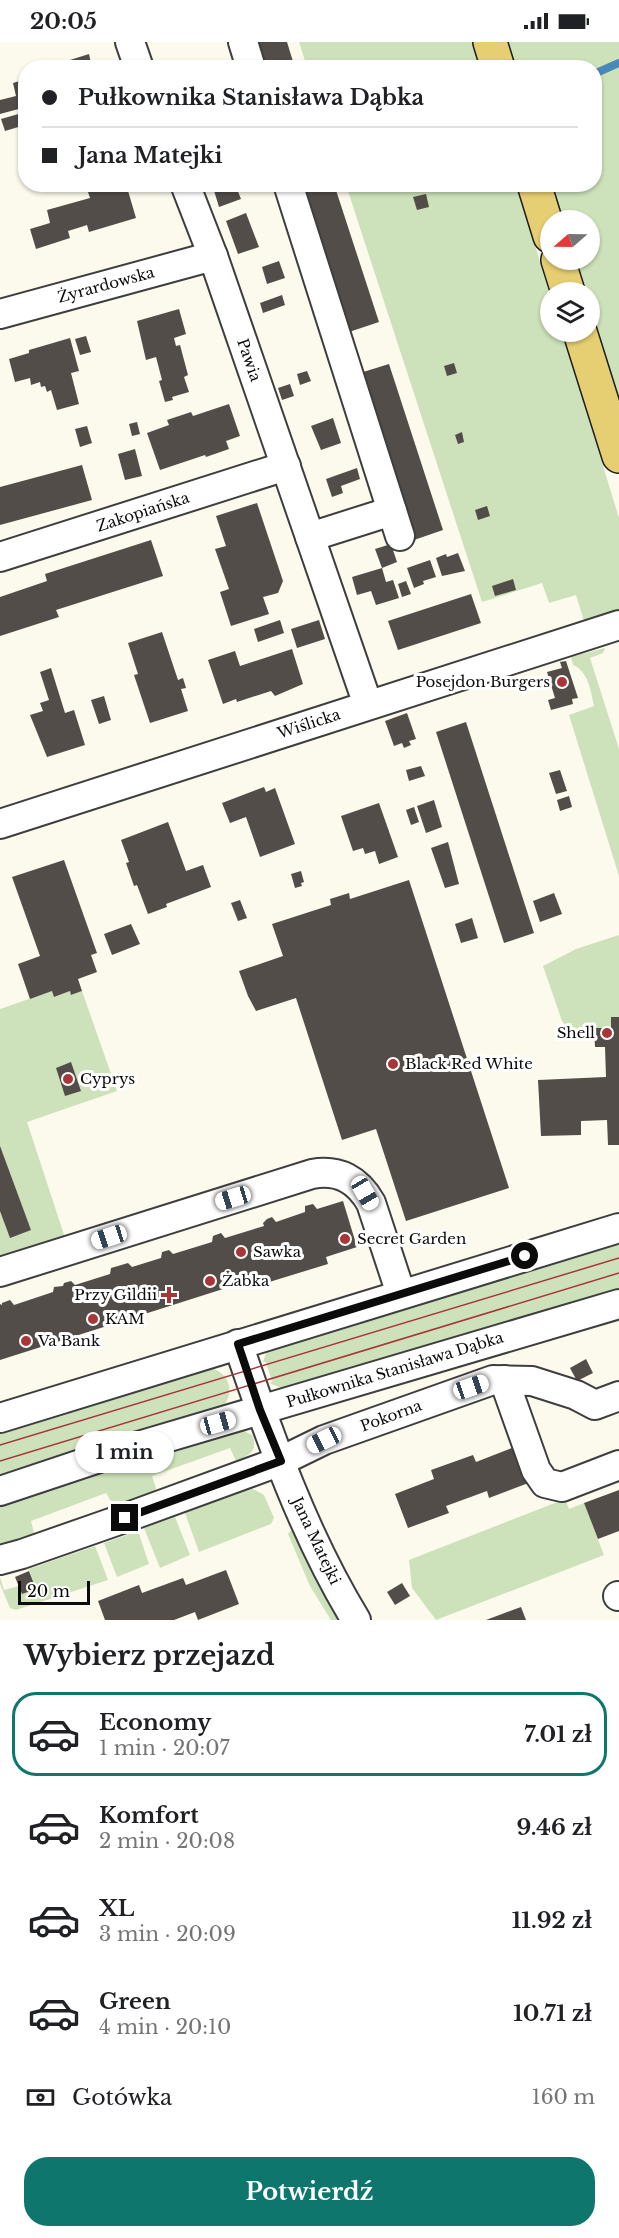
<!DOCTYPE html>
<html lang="pl">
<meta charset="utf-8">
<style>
:root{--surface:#fff;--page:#f2f2f2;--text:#202124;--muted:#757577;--line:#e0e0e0;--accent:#0f766e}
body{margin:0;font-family:"Libre Baskerville",serif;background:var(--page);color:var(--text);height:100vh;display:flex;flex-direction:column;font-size:22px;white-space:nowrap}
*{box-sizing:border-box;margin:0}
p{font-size:20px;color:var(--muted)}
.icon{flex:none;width:33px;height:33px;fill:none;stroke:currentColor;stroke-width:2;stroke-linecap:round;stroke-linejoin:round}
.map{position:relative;height:1578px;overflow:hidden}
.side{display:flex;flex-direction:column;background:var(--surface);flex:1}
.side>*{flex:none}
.hud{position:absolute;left:18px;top:18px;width:584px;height:132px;border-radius:24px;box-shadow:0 2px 4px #0004;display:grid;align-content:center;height:132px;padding:0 24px;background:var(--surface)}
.needle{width:39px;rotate:250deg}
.controls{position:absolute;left:540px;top:168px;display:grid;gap:12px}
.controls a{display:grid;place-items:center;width:60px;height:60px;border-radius:50%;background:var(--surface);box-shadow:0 2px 4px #0004;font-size:30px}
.scale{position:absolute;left:18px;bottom:15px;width:72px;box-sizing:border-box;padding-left:6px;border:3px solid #0b0b0b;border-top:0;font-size:16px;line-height:21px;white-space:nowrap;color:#0b0b0b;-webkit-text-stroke:4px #fff;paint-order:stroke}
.end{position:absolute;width:27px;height:27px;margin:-14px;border:8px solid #0b0b0b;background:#fff;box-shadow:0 0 0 3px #fff}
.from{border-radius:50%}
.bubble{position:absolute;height:42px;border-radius:21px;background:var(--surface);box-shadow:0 2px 4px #0004;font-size:20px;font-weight:700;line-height:42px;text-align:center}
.car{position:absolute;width:18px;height:36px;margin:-18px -9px;border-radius:8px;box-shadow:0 0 4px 2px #0007;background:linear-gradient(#fff 24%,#345 0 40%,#fff 0 76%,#345 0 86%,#fff 0)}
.hud b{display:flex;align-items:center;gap:21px;height:57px;font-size:22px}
.hud b+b{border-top:2px solid var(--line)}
.hud i{width:15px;height:15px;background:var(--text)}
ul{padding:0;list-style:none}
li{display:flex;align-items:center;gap:18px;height:84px;margin:0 12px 9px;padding:0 12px;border:3px solid transparent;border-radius:24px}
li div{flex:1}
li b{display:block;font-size:22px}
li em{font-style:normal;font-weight:700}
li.active{border-color:var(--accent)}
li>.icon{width:54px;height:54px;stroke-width:1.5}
h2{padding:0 24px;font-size:27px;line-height:72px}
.pay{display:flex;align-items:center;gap:15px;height:66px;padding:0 24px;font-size:22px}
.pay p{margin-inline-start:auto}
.primary-button{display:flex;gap:12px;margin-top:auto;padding:12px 24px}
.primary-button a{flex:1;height:69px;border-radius:24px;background:var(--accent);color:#fff;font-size:24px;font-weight:700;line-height:69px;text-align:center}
.status{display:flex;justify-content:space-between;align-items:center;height:42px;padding:0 30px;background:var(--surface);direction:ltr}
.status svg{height:16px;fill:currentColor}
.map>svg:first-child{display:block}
.green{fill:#cde2ba}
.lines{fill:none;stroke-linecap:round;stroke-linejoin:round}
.stream{stroke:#4889ba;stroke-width:8}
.building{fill:#524d49}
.minor-casing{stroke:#3e3e3e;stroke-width:32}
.major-casing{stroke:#1c1c1c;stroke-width:36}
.minor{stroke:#fff;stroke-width:28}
.major{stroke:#e6ce72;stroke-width:33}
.tram{stroke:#a83638;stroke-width:1.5}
.route{stroke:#0b0b0b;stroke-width:8}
.poi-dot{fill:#a83638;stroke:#fff;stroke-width:2}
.labels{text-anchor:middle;stroke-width:6;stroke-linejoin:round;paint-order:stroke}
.street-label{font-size:15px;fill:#0b0b0b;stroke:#fff}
.poi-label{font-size:15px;fill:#0b0b0b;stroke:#fff;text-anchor:start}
</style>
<div class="status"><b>20:05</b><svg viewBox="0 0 49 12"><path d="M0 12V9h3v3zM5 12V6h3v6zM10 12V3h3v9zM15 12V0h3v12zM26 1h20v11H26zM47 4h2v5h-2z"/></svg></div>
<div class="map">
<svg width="619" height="1578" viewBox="0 0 619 1578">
<rect width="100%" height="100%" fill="#fcfaec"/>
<g class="green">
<path d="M 299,0 L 472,0 L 480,25 L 307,25 Z"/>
<path d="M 505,0 L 619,0 L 619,367 L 590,273 L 590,250 L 582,250 L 572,218 L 590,218 L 590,178 L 560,178 L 549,143 L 594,142 L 594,26 L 513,25 Z"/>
<path d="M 346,143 L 517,143 L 550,253 L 550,290 L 562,290 L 619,476 L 619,583 L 588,592 L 576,553 L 549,561 L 542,541 L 482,560 Z"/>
<path d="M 605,606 L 603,611 L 590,616 L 619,707 L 619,834 L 569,673 L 594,664 C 591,649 588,629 573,623 L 571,615 Z"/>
<path d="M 619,893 L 619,975 L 611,975 L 611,986 L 570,988 L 562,979 L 543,924 L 576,907 Z"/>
<path d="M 52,949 L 55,955 L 70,949 L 72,953 L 82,949 L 117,1049 L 27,1080 L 69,1208 L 0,1230 L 0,967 Z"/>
<path d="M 619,1201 L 619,1250 L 290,1346 L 281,1346 L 269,1341 L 272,1340 L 266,1320 L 263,1320 L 267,1308 Z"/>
<path d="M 207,1326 C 228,1327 237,1350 222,1366 L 89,1404 L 0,1435 L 0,1389 Z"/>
<path d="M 242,1388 L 252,1393 C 259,1409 249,1413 236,1419 L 230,1406 L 152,1434 L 156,1446 L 154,1451 L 115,1466 L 106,1451 L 31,1479 L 34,1491 L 33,1495 L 0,1505 L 0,1464 Z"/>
<path d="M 251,1446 L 264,1453 L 274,1476 L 271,1482 L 199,1510 L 185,1471 Z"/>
<path d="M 565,1457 L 569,1467 L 584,1461 L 604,1513 L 436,1578 L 412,1546 L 409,1518 Z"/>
<path d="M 175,1475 L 190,1513 L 160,1526 L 144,1486 Z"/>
<path d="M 295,1484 L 342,1578 L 331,1578 L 310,1544 L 288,1492 Z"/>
<path d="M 138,1489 L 149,1522 L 117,1535 L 104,1501 Z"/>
<path d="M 95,1504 L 108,1538 L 16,1568 L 10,1566 L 0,1542 L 0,1535 L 4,1548 L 19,1544 L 22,1552 L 36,1547 L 29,1527 Z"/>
</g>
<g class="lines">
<path class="stream" d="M 594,32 L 619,21"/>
</g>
<g class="building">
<path d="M 254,0 L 287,0 L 295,26 L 262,26 Z"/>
<path d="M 89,12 L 92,26 L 52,26 L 51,24 Z"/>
<path d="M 367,18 L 369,26 L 355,26 L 354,22 Z"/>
<path d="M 26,37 L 26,65 L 0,72 L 0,58 L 16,54 L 13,41 Z"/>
<path d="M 22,71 L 25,83 L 5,89 L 1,77 Z"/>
<path d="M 110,142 L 126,142 L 136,176 L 89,190 L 87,183 L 81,185 L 68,189 L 70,196 L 36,207 L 30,187 L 50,181 L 47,168 L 90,156 L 88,150 Z"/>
<path d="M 212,142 L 235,142 L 241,157 L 219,165 Z"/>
<path d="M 301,142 L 334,142 L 379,280 L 349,290 Z"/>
<path d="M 426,152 L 429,165 L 417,168 L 413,155 Z"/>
<path d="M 246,171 L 259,205 L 238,212 L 226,179 Z"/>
<path d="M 279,219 L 285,236 L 267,242 L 262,225 Z"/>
<path d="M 282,253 L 285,263 L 263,271 L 260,261 Z"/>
<path d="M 179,267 L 186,292 L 174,296 L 176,304 L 180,303 L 188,333 L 184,335 L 189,350 L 172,355 L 173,358 L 165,360 L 159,339 L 162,338 L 156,315 L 146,318 L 137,279 Z"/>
<path d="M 86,294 L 91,310 L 80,313 L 75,297 Z"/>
<path d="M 70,296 L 79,329 L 71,331 L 79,362 L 57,368 L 51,348 L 47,350 L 45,344 L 41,345 L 40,340 L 31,343 L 30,336 L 15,340 L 9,317 L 29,311 L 29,308 Z"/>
<path d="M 454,321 L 457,331 L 447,334 L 444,324 Z"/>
<path d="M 389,322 L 443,488 L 414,498 L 360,331 Z"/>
<path d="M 307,329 L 311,339 L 300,343 L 297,332 Z"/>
<path d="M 290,342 L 294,354 L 282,358 L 278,346 Z"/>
<path d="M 229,362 L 240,394 L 226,399 L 229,407 L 206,415 L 205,413 L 160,428 L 147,391 L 169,383 L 167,378 L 191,370 L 193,374 Z"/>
<path d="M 333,376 L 341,401 L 321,408 L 311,384 Z"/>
<path d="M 137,380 L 140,392 L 132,394 L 129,382 Z"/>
<path d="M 87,384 L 92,401 L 80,405 L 75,387 Z"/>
<path d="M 462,390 L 464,400 L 458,402 L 455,393 Z"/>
<path d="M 135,407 L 142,434 L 125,438 L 118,412 Z"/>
<path d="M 82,423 L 92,458 L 0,483 L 0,445 Z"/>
<path d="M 357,426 L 360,437 L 341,444 L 343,451 L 332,455 L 326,437 Z"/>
<path d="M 257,461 L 283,539 L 278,551 L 263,555 L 269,572 L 231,584 L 220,550 L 229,547 L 215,507 L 226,504 L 216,474 Z"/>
<path d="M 487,464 L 490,474 L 478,478 L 475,468 Z"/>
<path d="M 151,498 L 163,534 L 56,568 L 59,575 L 0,594 L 0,555 L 47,539 L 45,532 Z"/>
<path d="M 391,502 L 397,520 L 382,526 L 375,507 Z"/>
<path d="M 458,511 L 465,529 L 442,534 L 436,516 L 446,512 L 447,515 Z"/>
<path d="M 430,518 L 436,535 L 423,539 L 424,542 L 414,546 L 407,526 Z"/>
<path d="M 382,526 L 386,540 L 393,538 L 399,556 L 376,563 L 371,549 L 357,553 L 352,535 Z"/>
<path d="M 513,537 L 516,548 L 495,554 L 492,544 Z"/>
<path d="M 406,539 L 411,552 L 402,555 L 398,542 Z"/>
<path d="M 471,552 L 481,581 L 398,608 L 388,579 Z"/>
<path d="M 280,578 L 284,591 L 258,600 L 254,587 Z"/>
<path d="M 319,578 L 325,597 L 297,606 L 291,587 Z"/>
<path d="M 162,590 L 178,638 L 183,636 L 186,646 L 181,647 L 188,669 L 150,681 L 134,633 L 138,632 L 128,601 Z"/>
<path d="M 292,607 L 303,642 L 275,654 L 271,649 L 237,660 L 236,657 L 223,662 L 208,618 L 235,609 L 240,624 Z"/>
<path d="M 566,619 L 578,656 L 572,657 L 573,662 L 551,668 L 548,658 L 555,656 L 547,630 L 562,626 L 560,620 Z"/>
<path d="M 51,626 L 65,671 L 74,668 L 85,703 L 47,715 L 30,673 L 43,669 L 40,661 L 49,658 L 40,630 Z"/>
<path d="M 104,654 L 111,678 L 99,682 L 91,658 Z"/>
<path d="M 407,671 L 416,697 L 409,699 L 411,703 L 404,706 L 402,701 L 394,704 L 385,679 Z"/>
<path d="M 466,680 L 534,891 L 504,901 L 436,690 Z"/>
<path d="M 421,724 L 425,734 L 409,739 L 406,728 Z"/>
<path d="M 560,728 L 567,749 L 556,752 L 549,731 Z"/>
<path d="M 264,745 L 266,750 L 275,746 L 295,802 L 260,815 L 246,775 L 230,781 L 222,761 Z"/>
<path d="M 569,754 L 572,765 L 560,769 L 557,758 Z"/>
<path d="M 434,758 L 442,785 L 426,791 L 417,764 Z"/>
<path d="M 379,761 L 398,815 L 379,822 L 375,809 L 365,812 L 363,806 L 353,809 L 341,774 Z"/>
<path d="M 414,765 L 419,780 L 411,783 L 406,768 Z"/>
<path d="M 168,780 L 186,829 L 203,823 L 211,845 L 166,862 L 167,865 L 148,872 L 137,843 L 134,844 L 126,821 L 129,820 L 121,798 Z"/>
<path d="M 448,800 L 459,842 L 445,846 L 431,806 Z"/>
<path d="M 64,818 L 97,911 L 91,913 L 97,930 L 78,937 L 82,949 L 71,953 L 70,949 L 54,955 L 52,949 L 30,957 L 18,922 L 40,914 L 12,835 Z"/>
<path d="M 301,829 L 304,840 L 301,841 L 302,844 L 295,846 L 291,832 Z"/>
<path d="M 409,838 L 509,1146 L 406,1179 L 376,1087 L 342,1098 L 296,956 L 256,969 L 248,954 L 239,929 L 283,914 L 272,882 L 331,863 L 330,857 L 349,851 L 350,857 Z"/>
<path d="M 554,851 L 562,872 L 540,880 L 533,859 Z"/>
<path d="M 240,858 L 247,876 L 238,879 L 231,861 Z"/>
<path d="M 472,876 L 478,896 L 461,901 L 455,882 Z"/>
<path d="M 131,882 L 140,902 L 112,913 L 104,892 Z"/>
<path d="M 611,975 L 619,975 L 619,1103 L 608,1103 L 607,1078 L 581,1079 L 581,1093 L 541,1094 L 538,1038 L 606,1035 L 605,1005 L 595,1005 L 594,986 L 611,986 Z"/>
<path d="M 71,1020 L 81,1049 L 65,1054 L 56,1026 Z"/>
<path d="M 0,1104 L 31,1188 L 10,1196 L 0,1169 Z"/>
<path d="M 343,1159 L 357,1205 L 326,1215 L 328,1222 L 266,1241 L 264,1234 L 0,1318 L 0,1262 L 2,1263 L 2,1261 L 10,1258 L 14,1263 L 53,1250 L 54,1245 L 63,1244 L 64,1241 L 71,1239 L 75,1243 L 110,1232 L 111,1226 L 118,1224 L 128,1221 L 132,1225 L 161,1216 L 162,1210 L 169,1208 L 173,1212 L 212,1200 L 213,1194 L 221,1191 L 225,1196 L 264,1184 L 263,1181 L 267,1177 L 272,1175 L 276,1180 L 305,1170 L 305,1164 L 313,1162 L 317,1167 Z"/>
<path d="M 586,1317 L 593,1331 L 577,1339 L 570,1326 Z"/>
<path d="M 517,1404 L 531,1440 L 489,1456 L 487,1449 L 446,1464 L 449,1471 L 408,1486 L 395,1452 L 434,1437 L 431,1428 L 473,1413 L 476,1420 Z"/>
<path d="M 619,1448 L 619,1489 L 598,1497 L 584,1461 Z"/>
<path d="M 226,1528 L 239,1562 L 198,1578 L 195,1570 L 174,1578 L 105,1578 L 98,1559 L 139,1543 L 142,1551 L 183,1536 L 186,1543 Z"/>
<path d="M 29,1529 L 36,1547 L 22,1552 L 15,1535 Z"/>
<path d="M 402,1541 L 410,1554 L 395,1563 L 387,1550 Z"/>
<path d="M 521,1565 L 526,1578 L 486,1578 Z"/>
</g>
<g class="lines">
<g class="minor-casing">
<g id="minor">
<path d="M 130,0 L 139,26"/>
<path d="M 243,0 L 251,26"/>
<path d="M 185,142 L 213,214 L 368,663"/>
<path d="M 288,142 L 400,494"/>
<path d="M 0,272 L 213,214"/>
<path d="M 310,495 L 392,469"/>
<path d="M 0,515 L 286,424"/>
<path d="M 0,782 L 619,583"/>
<path d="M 0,1230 L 312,1132 C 339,1127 358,1138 371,1161 L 401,1252"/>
<path d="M 238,1302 C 270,1396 304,1493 356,1578"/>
<path d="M 504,1338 L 536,1428 L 545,1441 L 562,1445 L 619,1423"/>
<path d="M 0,1376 L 619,1186"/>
<path d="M 0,1449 L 108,1413 L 619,1262"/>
<path d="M 0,1518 L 22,1512 L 125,1476 L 281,1419 L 324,1398 L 493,1338 L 532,1339 L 576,1353 L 595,1363 L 619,1354"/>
<path d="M 618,1554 L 619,1554"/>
</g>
</g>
<g class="major-casing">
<g id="major">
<path d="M 490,0 L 498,26"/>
<path d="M 534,142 L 550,194"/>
<path d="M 558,218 L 568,250"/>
<path d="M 580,290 L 619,414"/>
</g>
</g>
<use href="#minor" class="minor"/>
<use href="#major" class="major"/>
<g class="tram">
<path d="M 0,1403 L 619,1216"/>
<path d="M 0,1419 L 619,1231"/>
</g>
</g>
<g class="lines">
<path class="route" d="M 125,1476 L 281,1419 L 260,1368 L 238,1302 L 525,1214"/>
</g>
<g class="poi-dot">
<circle cx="562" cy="640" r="6"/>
<circle cx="607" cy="991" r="6"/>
<circle cx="393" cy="1022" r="6"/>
<circle cx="68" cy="1037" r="6"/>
<circle cx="345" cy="1197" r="6"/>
<circle cx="241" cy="1210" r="6"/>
<circle cx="210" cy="1239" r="6"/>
<path d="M166 1244h6v6h6v6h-6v6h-6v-6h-6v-6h6z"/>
<circle cx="93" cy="1277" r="6"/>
<circle cx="26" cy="1299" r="6"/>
</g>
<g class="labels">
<g class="street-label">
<text transform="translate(106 243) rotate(-15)" y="5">Żyrardowska</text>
<text transform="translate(249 318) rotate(71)" y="5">Pawia</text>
<text transform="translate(143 470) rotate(-18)" y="5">Zakopiańska</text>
<text transform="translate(309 682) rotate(-18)" y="5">Wiślicka</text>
<text transform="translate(395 1328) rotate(-17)" y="5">Pułkownika Stanisława Dąbka</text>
<text transform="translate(391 1374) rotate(-20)" y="5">Pokorna</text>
<text transform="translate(316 1499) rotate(65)" y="5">Jana Matejki</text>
</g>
<g class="poi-label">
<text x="550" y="645" text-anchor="end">Posejdon Burgers</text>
<text x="595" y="996" text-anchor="end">Shell</text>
<text x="405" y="1027">Black Red White</text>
<text x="80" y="1042">Cyprys</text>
<text x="357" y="1202">Secret Garden</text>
<text x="253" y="1215">Sawka</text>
<text x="222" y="1244">Żabka</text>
<text x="157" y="1258" text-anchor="end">Przy Gildii</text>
<text x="105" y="1282">KAM</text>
<text x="38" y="1304">Va Bank</text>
</g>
</g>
</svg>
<div class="controls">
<a><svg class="needle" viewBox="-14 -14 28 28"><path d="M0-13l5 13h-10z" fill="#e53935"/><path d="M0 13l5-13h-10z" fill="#757577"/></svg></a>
<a><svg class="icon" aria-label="layers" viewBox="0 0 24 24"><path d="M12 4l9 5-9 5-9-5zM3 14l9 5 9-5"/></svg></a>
</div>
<div class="scale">20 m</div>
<i class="end from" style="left:525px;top:1214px"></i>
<i class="end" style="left:125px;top:1476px"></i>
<div class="bubble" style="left:75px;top:1389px;width:99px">1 min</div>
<i class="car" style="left:365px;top:1151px;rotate:150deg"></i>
<i class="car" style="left:233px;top:1156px;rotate:253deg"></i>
<i class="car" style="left:109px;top:1195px;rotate:252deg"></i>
<i class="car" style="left:471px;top:1345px;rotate:71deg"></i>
<i class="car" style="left:218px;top:1381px;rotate:74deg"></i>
<i class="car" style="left:324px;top:1398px;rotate:244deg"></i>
<div class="hud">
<b><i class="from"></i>Pułkownika Stanisława Dąbka</b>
<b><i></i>Jana Matejki</b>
</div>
</div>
<section class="side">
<h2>Wybierz przejazd</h2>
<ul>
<li class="active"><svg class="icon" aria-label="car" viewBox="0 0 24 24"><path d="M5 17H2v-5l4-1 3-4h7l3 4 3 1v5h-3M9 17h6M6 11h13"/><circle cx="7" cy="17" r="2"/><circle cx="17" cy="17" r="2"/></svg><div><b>Economy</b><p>1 min · 20:07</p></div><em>7.01 zł</em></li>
<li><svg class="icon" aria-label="car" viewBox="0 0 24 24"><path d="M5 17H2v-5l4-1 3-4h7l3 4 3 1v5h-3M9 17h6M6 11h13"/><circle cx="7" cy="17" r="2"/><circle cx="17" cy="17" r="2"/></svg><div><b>Komfort</b><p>2 min · 20:08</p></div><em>9.46 zł</em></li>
<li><svg class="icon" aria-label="car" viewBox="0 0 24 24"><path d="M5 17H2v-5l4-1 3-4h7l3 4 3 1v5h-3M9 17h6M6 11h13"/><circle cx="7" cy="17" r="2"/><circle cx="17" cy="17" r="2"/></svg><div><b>XL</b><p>3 min · 20:09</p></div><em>11.92 zł</em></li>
<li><svg class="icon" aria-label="car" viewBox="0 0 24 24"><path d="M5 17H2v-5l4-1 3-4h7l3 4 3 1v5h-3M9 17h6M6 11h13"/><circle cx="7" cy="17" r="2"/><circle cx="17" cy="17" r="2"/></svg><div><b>Green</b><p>4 min · 20:10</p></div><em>10.71 zł</em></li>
</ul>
<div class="pay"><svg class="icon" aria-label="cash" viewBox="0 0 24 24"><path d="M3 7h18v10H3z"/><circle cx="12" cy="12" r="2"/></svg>Gotówka<p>160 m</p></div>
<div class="primary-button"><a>Potwierdź</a></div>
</section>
